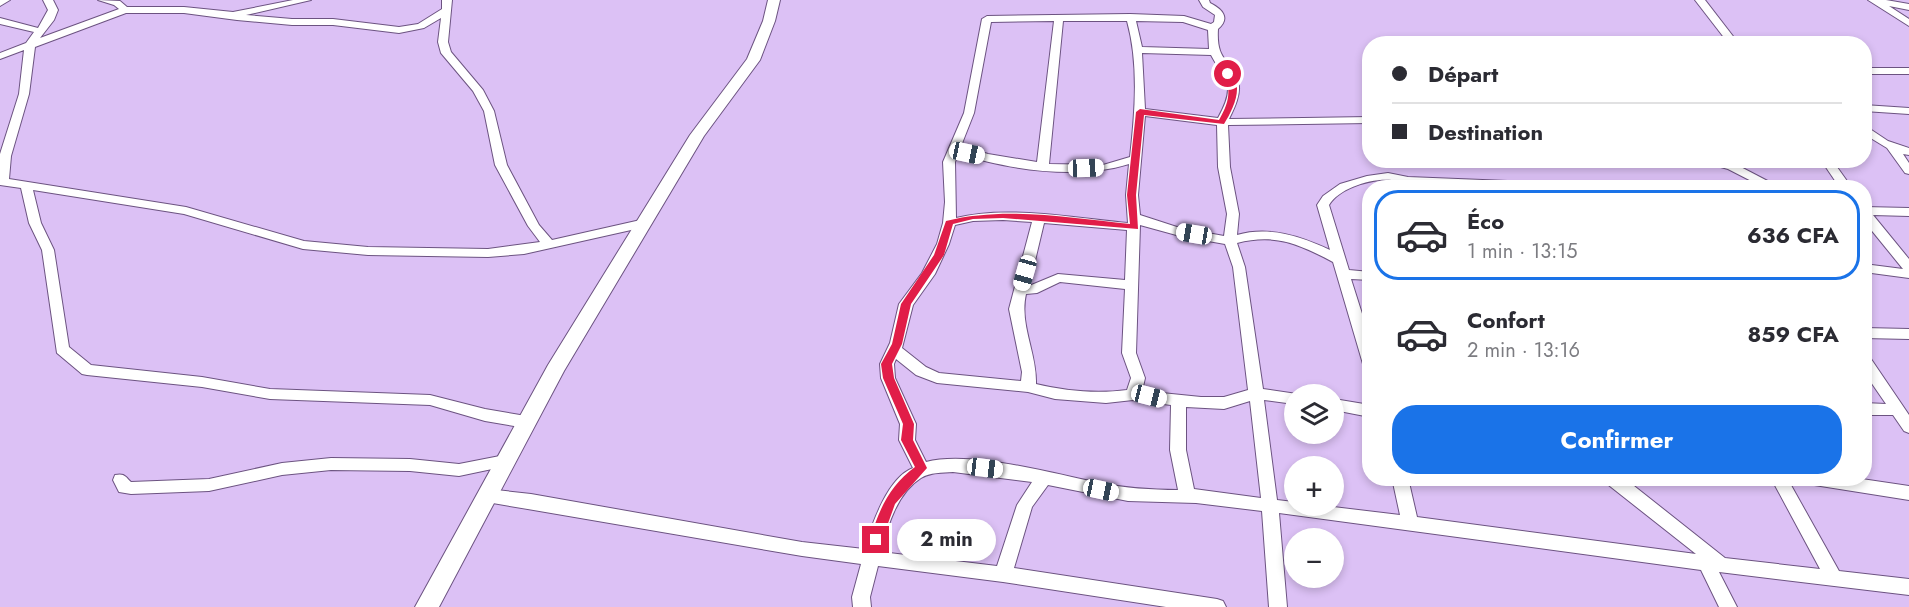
<!DOCTYPE html>
<html lang="fr">
<meta charset="utf-8">
<style>
:root{--surface:#fff;--page:#f7f7f7;--text:#2b2b33;--muted:#7c7c81;--line:#e1e1e2;--accent:#1a73e8}
body{margin:0;font-family:Jost,sans-serif;background:var(--page);color:var(--text);height:100vh;display:flex;flex-direction:column;font-size:22px;white-space:nowrap}
*{box-sizing:border-box;margin:0}
p{font-size:20px;color:var(--muted)}
.icon{flex:none;width:33px;height:33px;fill:none;stroke:currentColor;stroke-width:2;stroke-linecap:round;stroke-linejoin:round}
.map{position:relative;flex:1;overflow:hidden}
.details{position:absolute;left:1362px;top:180px;width:510px;height:306px;display:flex;flex-direction:column;background:var(--surface);border-radius:24px;box-shadow:0 3px 9px #0003}
.details>*{flex:none}
.top-card{position:absolute;left:1362px;top:36px;width:510px;height:132px;border-radius:24px;box-shadow:0 3px 9px #0003;display:grid;align-content:center;height:132px;padding:0 30px;background:var(--surface)}
.buttons{position:absolute;left:1284px;top:384px;display:grid;gap:12px}
.buttons a{display:grid;place-items:center;width:60px;height:60px;border-radius:50%;background:var(--surface);box-shadow:0 3px 9px #0003;font-size:30px}
.end{position:absolute;width:27px;height:27px;margin:-14px;border:8px solid #e11d48;background:#fff;box-shadow:0 0 0 3px #fff}
.from{border-radius:50%}
.bubble{position:absolute;height:42px;border-radius:21px;background:var(--surface);box-shadow:0 3px 9px #0003;font-size:20px;font-weight:700;line-height:42px;text-align:center}
.car{position:absolute;width:18px;height:36px;margin:-18px -9px;border-radius:8px;box-shadow:0 0 4px 2px #0007;background:linear-gradient(#fff 24%,#345 0 40%,#fff 0 76%,#345 0 86%,#fff 0)}
.top-card b{display:flex;align-items:center;gap:21px;height:57px;font-size:22px}
.top-card b+b{border-top:2px solid var(--line)}
.top-card i{width:15px;height:15px;background:var(--text)}
ul{padding:10px 0 0;list-style:none}
li{display:flex;align-items:center;gap:18px;height:90px;margin:0 12px 9px;padding:0 18px;border:3px solid transparent;border-radius:24px}
li div{flex:1}
li b{display:block;font-size:22px}
li em{font-style:normal;font-weight:700}
li.on{border-color:var(--accent)}
li>.icon{width:54px;height:54px;stroke-width:1.5}
.button{display:flex;gap:12px;margin-top:auto;padding:12px 30px}
.button a{flex:1;height:69px;border-radius:24px;background:var(--accent);color:#fff;font-size:24px;font-weight:700;line-height:69px;text-align:center}
.map>svg:first-child{display:block}
.lines{fill:none;stroke-linecap:round;stroke-linejoin:round}
.street-casing{stroke:#6c5381;stroke-width:2}
.secondary-casing{stroke:#6c5381;stroke-width:2}
.street{fill:#fff;fill-rule:evenodd}
.secondary{fill:#fff;fill-rule:evenodd}
.route{fill:#e11d48}
</style>
<div class="map">
<svg width="1909" height="607" viewBox="0 0 1909 607">
<rect width="100%" height="100%" fill="#dcc1f5"/>
<g class="lines">
<g class="street-casing">
<g id="street">
<path d="M 0,0 L 10,0 L 0,6 Z"/>
<path d="M 43,0 L 53,0 L 58,10 L 54,20 L 40,38 L 119,9 L 114,5 L 98,0 L 120,1 L 127,7 L 184,7 L 233,12 L 293,0 L 311,0 L 246,15 L 292,19 L 333,19 L 399,27 L 418,24 L 442,9 L 442,0 L 452,0 L 448,42 L 451,52 L 483,90 L 494,111 L 507,165 L 539,225 L 552,240 L 645,219 L 651,223 L 649,226 L 524,254 L 488,257 L 368,255 L 303,249 L 184,214 L 33,190 L 41,223 L 54,250 L 69,347 L 91,365 L 202,377 L 270,389 L 430,395 L 485,409 L 526,416 L 531,418 L 534,422 L 531,426 L 526,428 L 485,421 L 430,405 L 270,399 L 202,387 L 87,375 L 82,374 L 57,353 L 42,250 L 29,223 L 21,188 L 0,185 L 0,154 L 19,94 L 24,50 L 0,59 L 0,53 L 26,43 L 34,32 L 0,24 L 0,18 L 38,28 L 48,10 ZM 126,13 L 184,13 L 237,20 L 292,25 L 333,25 L 399,33 L 424,28 L 441,18 L 438,42 L 441,53 L 473,91 L 484,111 L 495,165 L 528,226 L 540,242 L 488,249 L 368,247 L 304,241 L 186,207 L 9,179 L 11,156 L 29,94 L 35,47 Z"/>
<path d="M 1199,0 L 1209,0 L 1210,3 C 1222,9 1231,18 1218,29 C 1216,62 1230,58 1238,81 C 1242,93 1234,109 1229,119 L 1370,117 L 1370,123 L 1228,125 L 1230,167 L 1239,214 L 1237,235 C 1269,226 1300,236 1330,250 L 1317,205 L 1323,196 L 1340,184 L 1367,176 L 1388,173 L 1408,177 L 1586,184 L 1592,188 L 1496,188 L 1420,184 L 1424,188 C 1420,188 1413,189 1409,187 C 1405,186 1402,182 1397,181 C 1377,176 1340,187 1329,205 L 1349,270 L 1370,272 L 1370,280 L 1351,279 L 1370,339 L 1370,369 L 1363,364 L 1333,262 C 1299,244 1275,233 1237,243 L 1245,267 L 1263,389 L 1297,394 L 1294,394 L 1294,404 L 1264,400 L 1277,500 L 1294,502 L 1294,506 L 1325,506 L 1400,515 L 1392,478 L 1408,478 L 1417,517 L 1696,554 L 1606,483 L 1604,478 L 1624,478 L 1725,558 L 1820,569 L 1771,478 L 1787,478 L 1839,571 L 1909,579 L 1909,595 L 1719,572 L 1737,607 L 1719,607 L 1701,570 L 1279,513 L 1287,607 L 1269,607 L 1262,511 L 1196,503 L 1128,501 L 1048,485 L 1032,507 L 1014,568 L 1217,599 L 1223,601 L 1226,607 L 1166,607 L 1003,582 L 878,566 L 870,597 L 871,607 L 853,607 L 852,597 L 861,564 L 802,556 L 481,501 L 479,496 L 481,491 L 487,489 L 531,494 L 802,542 L 864,549 C 872,525 887,478 913,468 L 899,440 L 900,424 L 881,378 L 880,364 L 890,343 L 899,304 L 922,273 L 937,244 L 943,223 L 945,202 L 943,162 L 964,113 L 982,19 L 987,16 L 1130,14 L 1184,16 L 1211,24 L 1214,22 L 1215,15 L 1203,7 ZM 1054,21 L 1037,162 L 988,154 L 961,146 L 974,113 L 991,22 ZM 1063,21 L 1127,21 C 1139,64 1135,113 1130,157 L 1103,165 L 1049,164 ZM 1136,21 L 1183,22 L 1208,30 L 1209,49 L 1142,47 ZM 1142,53 L 1211,55 C 1227,84 1236,85 1218,118 L 1145,109 ZM 1145,116 L 1217,125 L 1218,167 L 1227,214 L 1224,236 L 1180,228 L 1140,215 L 1138,195 ZM 958,153 C 1008,170 1078,180 1129,164 L 1126,195 L 1128,223 C 1075,218 1006,205 956,218 L 955,162 ZM 1003,220 L 1032,222 L 1009,309 L 1022,372 L 1021,381 L 939,373 L 926,367 L 902,348 L 913,305 L 935,274 L 949,244 L 955,225 L 973,221 ZM 1044,223 L 1127,230 L 1125,280 L 1058,274 L 1029,286 ZM 1140,225 L 1180,236 L 1225,244 L 1233,267 L 1248,390 L 1224,397 L 1201,397 L 1142,391 L 1145,378 L 1136,353 ZM 1060,282 L 1125,289 L 1122,353 L 1131,378 L 1127,390 C 1097,394 1065,391 1036,384 C 1037,353 1019,325 1026,294 L 1037,293 ZM 896,359 L 916,375 L 937,383 L 1028,392 L 1055,399 L 1106,403 L 1133,400 L 1171,405 L 1170,450 L 1178,490 C 1151,490 1125,488 1100,483 C 1054,474 970,450 926,462 L 915,440 L 916,424 L 895,378 L 894,364 ZM 1250,401 L 1261,498 L 1194,489 L 1186,450 L 1186,407 L 1224,409 ZM 953,472 L 1032,482 L 1017,505 L 997,566 L 881,552 C 887,527 897,493 921,478 C 930,472 942,473 953,472 Z"/>
<path d="M 1695,0 L 1705,0 L 1739,44 L 1729,44 Z"/>
<path d="M 1868,0 L 1886,0 L 1909,4 L 1909,10 L 1889,6 L 1909,19 L 1909,26 Z"/>
<rect x="1864" y="68" width="45" height="6"/>
<path d="M 1864,105 L 1909,108 L 1909,114 L 1864,111 Z"/>
<path d="M 1864,125 L 1888,141 L 1909,148 L 1909,155 L 1903,154 L 1909,163 L 1909,174 L 1905,173 L 1887,148 L 1864,134 Z"/>
<path d="M 1695,160 L 1720,160 L 1735,164 L 1781,188 L 1765,188 L 1728,169 Z"/>
<path d="M 1821,160 L 1832,160 L 1852,188 L 1840,188 Z"/>
<path d="M 1864,207 L 1909,208 L 1909,216 L 1873,215 L 1909,259 L 1909,278 L 1864,272 L 1864,264 L 1903,269 L 1864,221 Z"/>
<path d="M 1864,328 L 1909,329 L 1909,339 L 1864,338 Z"/>
<path d="M 1864,355 L 1869,356 L 1909,415 L 1909,433 L 1904,431 L 1893,415 L 1864,415 L 1864,403 L 1886,404 L 1864,372 Z"/>
<path d="M 1334,399 L 1370,405 L 1370,417 L 1334,410 Z"/>
<path d="M 505,455 L 511,457 L 513,461 L 511,465 L 459,476 L 410,471 L 331,470 L 282,475 L 209,491 L 131,494 L 119,492 L 113,480 L 115,475 C 124,473 125,476 131,482 L 209,479 L 282,463 L 331,458 L 410,459 L 459,464 Z"/>
<path d="M 1800,478 L 1855,478 L 1909,486 L 1909,500 L 1808,484 L 1802,483 Z"/>
</g>
</g>
<g class="secondary-casing">
<path id="secondary" d="M 768,0 L 780,0 L 775,21 L 760,60 L 704,136 L 564,371 L 439,607 L 415,607 L 548,365 L 690,135 L 747,59 L 763,21 Z"/>
</g>
<use href="#street" class="street"/>
<use href="#secondary" class="secondary"/>
</g>
<path class="route" d="M 1228,71 C 1246,83 1233,110 1224,124 L 1144,115 L 1136,195 L 1138,229 L 1003,218 L 973,219 L 953,224 L 944,255 L 911,304 L 902,344 L 892,364 L 894,378 L 914,424 L 913,440 L 927,468 L 895,504 L 881,543 L 872,543 L 870,540 C 878,511 890,485 915,467 L 901,440 L 903,424 L 883,378 L 881,364 L 892,344 L 901,304 L 934,255 L 946,221 C 1006,206 1069,218 1130,224 L 1127,195 L 1136,112 L 1140,109 L 1219,120 C 1229,102 1231,93 1225,74 Z"/>
</svg>
<div class="buttons">
<a><svg class="icon" aria-label="layers" viewBox="0 0 24 24"><path d="M12 4l9 5-9 5-9-5zM3 14l9 5 9-5"/></svg></a>
<a>+</a>
<a>−</a>
</div>
<i class="end from" style="left:1228px;top:74px"></i>
<i class="end" style="left:876px;top:540px"></i>
<div class="bubble" style="left:897px;top:519px;width:99px">2 min</div>
<i class="car" style="left:967px;top:153px;rotate:102deg"></i>
<i class="car" style="left:1086px;top:168px;rotate:88deg"></i>
<i class="car" style="left:1194px;top:234px;rotate:280deg"></i>
<i class="car" style="left:1025px;top:273px;rotate:196deg"></i>
<i class="car" style="left:1149px;top:396px;rotate:104deg"></i>
<i class="car" style="left:985px;top:468px;rotate:97deg"></i>
<i class="car" style="left:1101px;top:490px;rotate:102deg"></i>
<div class="top-card">
<b><i class="from"></i>Départ</b>
<b><i></i>Destination</b>
</div>
<section class="details">
<ul>
<li class="on"><svg class="icon" aria-label="car" viewBox="0 0 24 24"><path d="M5 17H2v-5l4-1 3-4h7l3 4 3 1v5h-3M9 17h6M6 11h13"/><circle cx="7" cy="17" r="2"/><circle cx="17" cy="17" r="2"/></svg><div><b>Éco</b><p>1 min · 13:15</p></div><em>636 CFA</em></li>
<li><svg class="icon" aria-label="car" viewBox="0 0 24 24"><path d="M5 17H2v-5l4-1 3-4h7l3 4 3 1v5h-3M9 17h6M6 11h13"/><circle cx="7" cy="17" r="2"/><circle cx="17" cy="17" r="2"/></svg><div><b>Confort</b><p>2 min · 13:16</p></div><em>859 CFA</em></li>
</ul>
<div class="button"><a>Confirmer</a></div>
</section>
</div>
